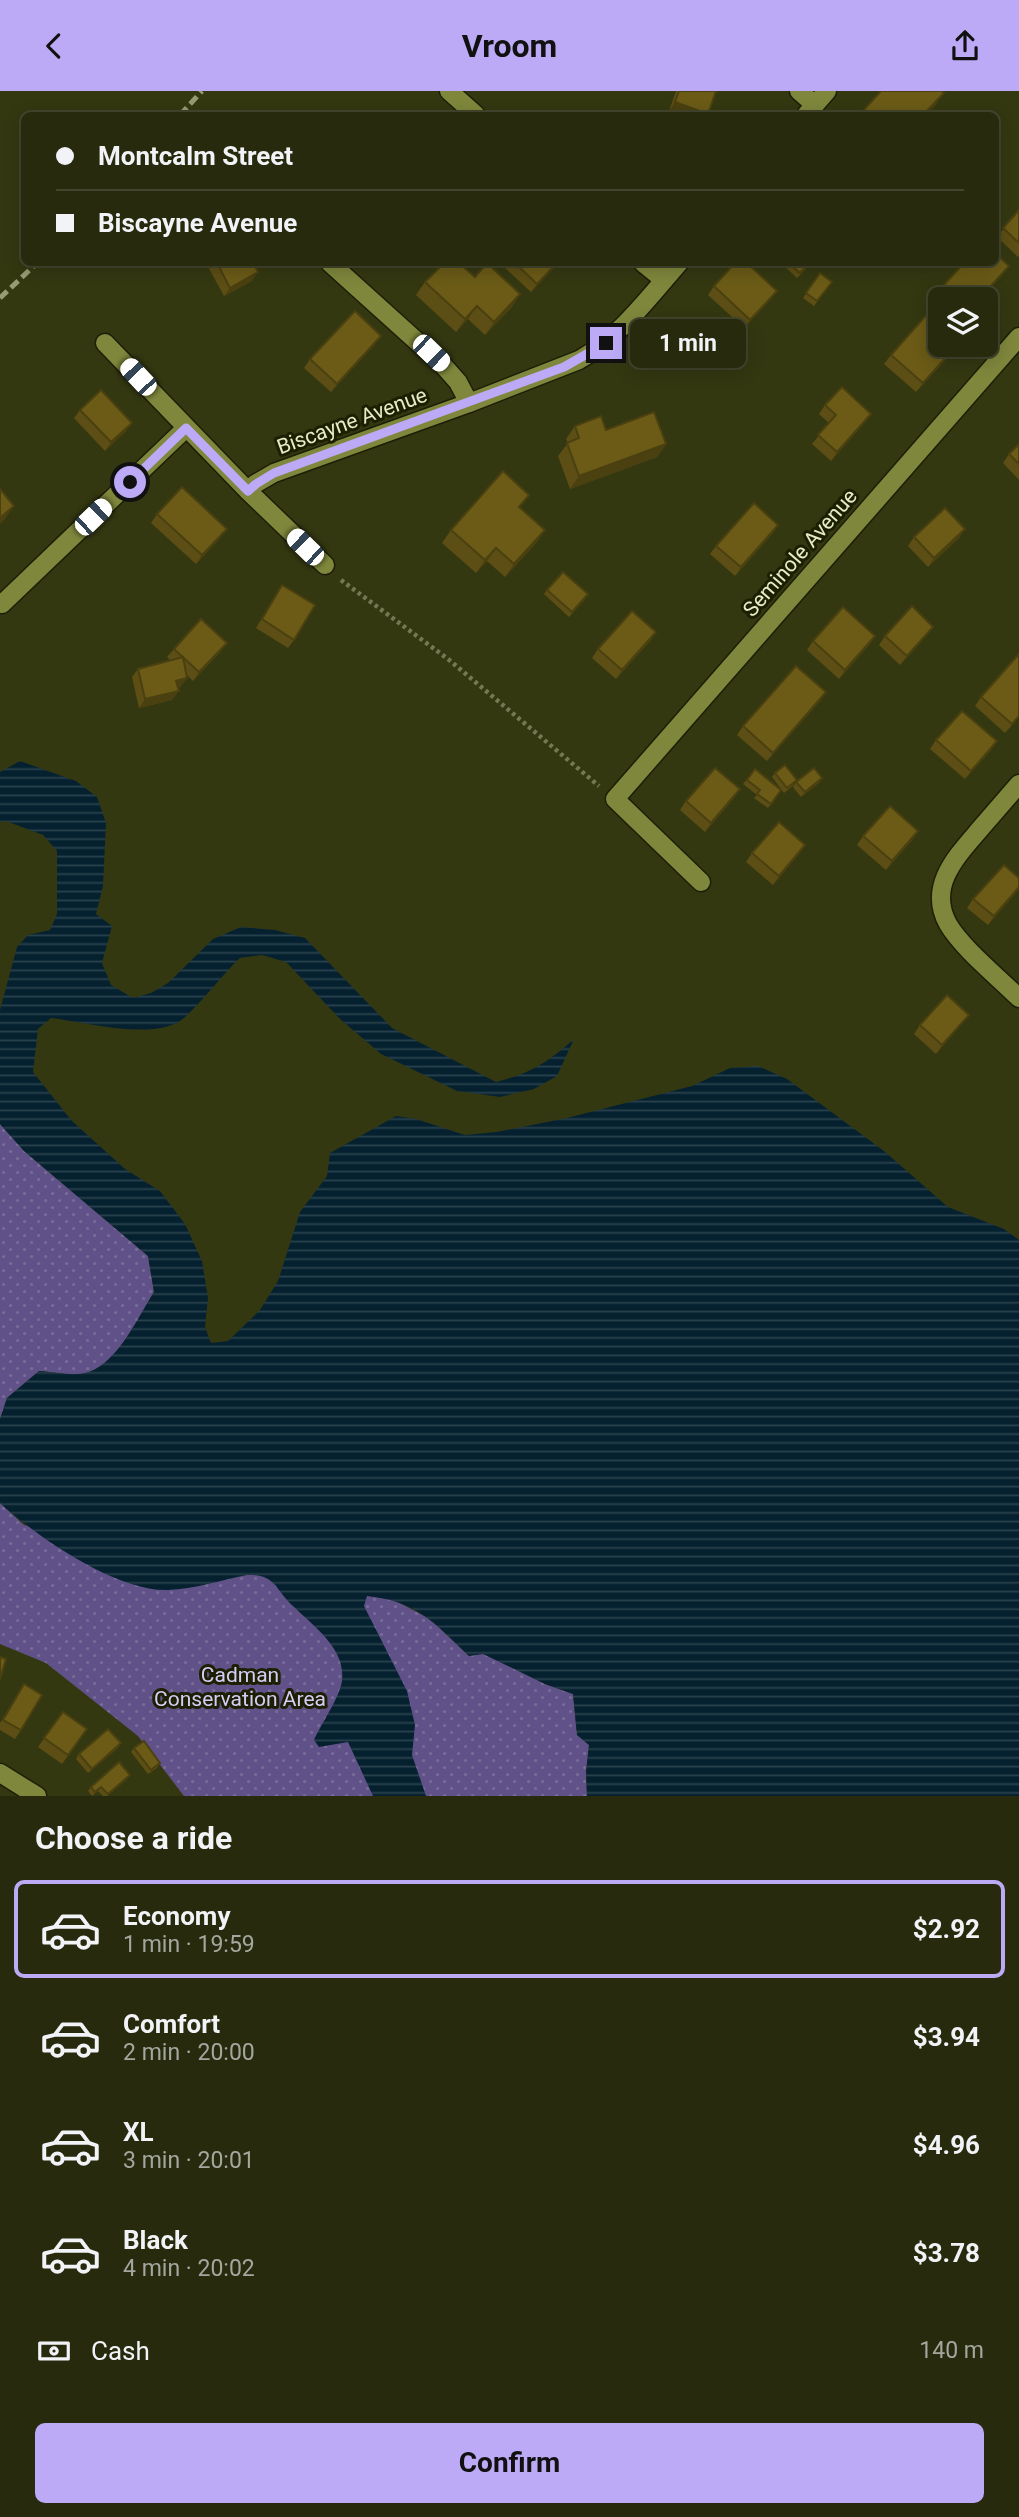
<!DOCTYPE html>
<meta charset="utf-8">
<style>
:root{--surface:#272a0d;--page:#2f3216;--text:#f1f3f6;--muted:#a4a79d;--line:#43462e;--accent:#bcaaf6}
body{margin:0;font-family:Roboto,sans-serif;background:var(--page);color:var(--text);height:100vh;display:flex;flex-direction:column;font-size:26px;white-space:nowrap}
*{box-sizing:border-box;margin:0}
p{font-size:23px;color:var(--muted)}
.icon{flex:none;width:38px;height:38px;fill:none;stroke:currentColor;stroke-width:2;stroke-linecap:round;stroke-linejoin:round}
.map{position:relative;height:1705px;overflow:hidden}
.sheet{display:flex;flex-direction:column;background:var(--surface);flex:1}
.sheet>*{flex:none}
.guide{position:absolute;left:21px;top:21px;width:978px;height:154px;border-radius:10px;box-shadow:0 4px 18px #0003,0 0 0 2px var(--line);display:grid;align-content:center;height:154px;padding:0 35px;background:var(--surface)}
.buttons{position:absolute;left:928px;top:196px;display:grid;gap:14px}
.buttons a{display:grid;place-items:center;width:70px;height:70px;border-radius:10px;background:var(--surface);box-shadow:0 4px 18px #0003,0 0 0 2px var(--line);font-size:35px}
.end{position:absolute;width:32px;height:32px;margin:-16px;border:9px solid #bcaaf6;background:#111;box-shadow:0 0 0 4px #111}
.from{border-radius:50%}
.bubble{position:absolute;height:49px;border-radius:10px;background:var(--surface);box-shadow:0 4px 18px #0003,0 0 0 2px var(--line);font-size:23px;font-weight:700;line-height:49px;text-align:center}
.car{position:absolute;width:21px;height:42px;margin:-21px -10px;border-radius:9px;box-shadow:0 0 5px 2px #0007;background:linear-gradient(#fff 24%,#345 0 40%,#fff 0 76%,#345 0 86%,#fff 0)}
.guide b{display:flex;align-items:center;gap:24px;height:66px;font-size:26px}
.guide b+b{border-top:2px solid var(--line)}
.guide i{width:18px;height:18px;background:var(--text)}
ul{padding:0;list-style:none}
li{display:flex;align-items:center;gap:21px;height:98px;margin:0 14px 10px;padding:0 21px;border:4px solid transparent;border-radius:10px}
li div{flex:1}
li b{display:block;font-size:26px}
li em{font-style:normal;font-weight:700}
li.on{border-color:var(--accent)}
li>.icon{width:63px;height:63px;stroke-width:1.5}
h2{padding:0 35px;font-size:32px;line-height:84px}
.pay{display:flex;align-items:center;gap:18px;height:77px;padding:0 35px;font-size:26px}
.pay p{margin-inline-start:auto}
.primary-button{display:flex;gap:14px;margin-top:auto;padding:14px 35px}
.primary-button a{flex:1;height:80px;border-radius:10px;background:var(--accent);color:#111;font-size:28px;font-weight:700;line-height:80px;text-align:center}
header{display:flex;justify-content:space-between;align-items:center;height:91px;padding:0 35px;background:var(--accent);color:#111;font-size:32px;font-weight:700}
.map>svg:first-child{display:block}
.park{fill:url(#park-dots)}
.water{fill:url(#water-rules)}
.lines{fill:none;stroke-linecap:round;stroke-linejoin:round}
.street-casing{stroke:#1c1f07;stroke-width:21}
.path{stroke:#757953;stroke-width:4.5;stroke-dasharray:3.5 3.5;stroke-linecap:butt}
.street{stroke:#7f873c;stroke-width:18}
.rail{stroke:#969b74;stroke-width:5;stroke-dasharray:10 5;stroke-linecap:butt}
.wall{fill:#5c4e14}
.shaded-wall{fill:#4b4010}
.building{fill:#6b5b17;stroke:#4b4010;stroke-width:2}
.route{stroke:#bcaaf6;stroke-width:9}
.labels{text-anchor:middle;stroke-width:6;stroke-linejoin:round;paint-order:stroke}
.street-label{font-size:21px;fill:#e6ecc6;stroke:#1c1f01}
.park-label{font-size:21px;fill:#d5cdf5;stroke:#1c1f01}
</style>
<header><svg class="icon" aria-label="back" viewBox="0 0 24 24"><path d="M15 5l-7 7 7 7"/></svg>Vroom<svg class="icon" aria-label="share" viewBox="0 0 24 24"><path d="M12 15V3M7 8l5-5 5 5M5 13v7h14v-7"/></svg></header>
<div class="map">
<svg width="1019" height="1705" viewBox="0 0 1019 1705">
<defs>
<pattern id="park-dots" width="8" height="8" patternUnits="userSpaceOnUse" patternTransform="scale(1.75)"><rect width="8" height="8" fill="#605288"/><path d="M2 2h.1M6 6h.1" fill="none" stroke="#776b97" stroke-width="1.8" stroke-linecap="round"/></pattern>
<pattern id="water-rules" width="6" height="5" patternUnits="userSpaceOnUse" patternTransform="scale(1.75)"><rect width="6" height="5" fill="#052130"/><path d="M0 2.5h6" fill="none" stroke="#29414c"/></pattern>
</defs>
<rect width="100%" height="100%" fill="#343811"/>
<g class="park">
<path d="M 0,1033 L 24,1060 L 148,1165 L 154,1201 C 138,1227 118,1271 89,1281 C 75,1286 54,1281 39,1280 L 7,1307 L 0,1328 Z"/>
<path d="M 0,1412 L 24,1434 L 247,1484 L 260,1483 L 277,1493 L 392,1508 L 430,1528 L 469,1565 L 483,1562 L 545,1593 L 573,1603 L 577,1644 L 589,1654 L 586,1681 L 587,1705 L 184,1705 L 138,1645 L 46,1572 L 0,1553 Z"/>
</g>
<path class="water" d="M 20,670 L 76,690 L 97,706 L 106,732 L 103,795 L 96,823 L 112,835 L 102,872 L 111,894 L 133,907 L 151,902 L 168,892 L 213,848 L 241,836 L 275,839 L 305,847 L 392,937 L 496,991 C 531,982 547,972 574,948 L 557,985 L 534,998 L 500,1006 L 457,1000 L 381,963 L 340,928 L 286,871 L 262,864 L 240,867 C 221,885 204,909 184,927 C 157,951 85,931 51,927 L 38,938 L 33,981 L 71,1029 L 125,1078 L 160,1100 L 185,1133 L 202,1170 L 208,1207 L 205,1236 L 211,1252 L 228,1250 L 260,1219 L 278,1190 L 300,1121 L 327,1085 L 330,1062 L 396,1025 L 416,1028 L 465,1044 L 496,1041 L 567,1027 L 692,995 L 730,977 L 758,975 L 787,988 L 884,1060 L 948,1116 L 1004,1138 L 1019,1149 L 1019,1705 L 587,1705 L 586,1681 L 589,1654 L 577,1644 L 573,1603 L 545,1593 L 483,1563 L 469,1565 C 435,1532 416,1510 367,1505 L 364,1515 L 407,1600 L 415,1634 L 412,1664 L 426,1705 L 373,1705 L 348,1651 L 319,1656 L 314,1649 C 322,1631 339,1608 342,1590 C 346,1557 313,1535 293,1515 C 275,1499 276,1483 247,1484 C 222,1489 194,1498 168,1499 C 117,1501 37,1446 0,1412 L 0,1328 L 7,1307 L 39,1280 C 54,1281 75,1286 89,1281 C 118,1271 138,1226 154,1201 L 148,1165 L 24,1060 L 0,1033 L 0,919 L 17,856 L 28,844 L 50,839 L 57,823 L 57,760 L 43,744 L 6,730 L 0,731 L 0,681 Z"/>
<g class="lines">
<g class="street-casing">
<g id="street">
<path d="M 449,0 L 476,24"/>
<path d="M 799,0 L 815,14"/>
<path d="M 806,24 L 827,0"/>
<path d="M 330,172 L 442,273 L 458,291 L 469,312"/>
<path d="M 643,172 L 664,189"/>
<path d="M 105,252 L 248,400 L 325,474"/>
<path d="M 248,400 L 255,393 L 274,382 L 469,312 L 579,269 C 620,246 648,207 679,172"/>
<path d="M 2,513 L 186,337"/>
<path d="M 1019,693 C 1006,708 993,723 980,738 C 957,765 927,795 948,833 C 962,857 998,886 1019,907"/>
<path d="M 701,791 L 615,708 L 1019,246"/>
<path d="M 0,1682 L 37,1705"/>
</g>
</g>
<path class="path" d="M 341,489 L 448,568 L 599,695"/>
<use href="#street" class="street"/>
<g class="rail">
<path d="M 180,24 L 202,0"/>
<path d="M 0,207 L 37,172"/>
</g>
</g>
<g class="wall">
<path d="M 676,0 L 716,0 L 669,20 Z"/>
<path d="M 1019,119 L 1019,165 L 1018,166 L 997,146 Z"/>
<path d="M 206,172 L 253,172 L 252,190 L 224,205 Z"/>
<path d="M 508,172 L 559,172 L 531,201 L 504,176 Z"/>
<path d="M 786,172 L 807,172 L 806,178 L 797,187 L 784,175 Z"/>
<path d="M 1009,175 L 1003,183 L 981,208 L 942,208 L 937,203 L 943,195 Z"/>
<path d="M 820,182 L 832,191 L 814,215 L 803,207 Z"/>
<path d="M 475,186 L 512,216 L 485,244 L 468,228 L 456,241 L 416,204 L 425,191 Z"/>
<path d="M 714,195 L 777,200 L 771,208 L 744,237 L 708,204 Z"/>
<path d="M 375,253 L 331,301 L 304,277 L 310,268 Z"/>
<path d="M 940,254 L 959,254 L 916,301 L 884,273 L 891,264 Z"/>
<path d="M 825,314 L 865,331 L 831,370 L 812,353 L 829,332 L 819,323 Z"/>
<path d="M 80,319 L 126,340 L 105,360 L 74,327 Z"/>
<path d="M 575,335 L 606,339 L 666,353 L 657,366 L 570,398 L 558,365 L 568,352 L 566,348 Z"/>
<path d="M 1019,353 L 1019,389 L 1003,372 L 1009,363 Z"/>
<path d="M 520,417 L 545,439 L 536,452 L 505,486 L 487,470 L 476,482 L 442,452 L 451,439 Z"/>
<path d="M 157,423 L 220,447 L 196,473 L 151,432 Z"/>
<path d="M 778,434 L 772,443 L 735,485 L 710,463 L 716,455 Z"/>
<path d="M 914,446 L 959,447 L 928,476 L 908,455 Z"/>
<path d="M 282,494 L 294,549 L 288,557 L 256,537 Z"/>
<path d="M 547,499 L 585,508 L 569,526 L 544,503 Z"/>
<path d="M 656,541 L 650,550 L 616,588 L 592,567 L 598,558 Z"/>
<path d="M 927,544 L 900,574 L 879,554 L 885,545 Z"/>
<path d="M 875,545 L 869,554 L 839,588 L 807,559 L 813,550 Z"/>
<path d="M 174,558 L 221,560 L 193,590 L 186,583 L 187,587 L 180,596 L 178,597 L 172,609 L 139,617 L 132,586 L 138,578 L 170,569 L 167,566 Z"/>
<path d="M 1019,563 L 1019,626 L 1005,642 L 975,615 L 981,606 Z"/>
<path d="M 826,601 L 820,610 L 767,670 L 737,644 L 743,635 Z"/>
<path d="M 936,649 L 991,659 L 965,688 L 930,658 Z"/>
<path d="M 755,678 L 781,699 L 768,717 L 754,707 L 757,704 L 743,693 Z"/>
<path d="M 775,682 L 794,694 L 784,702 L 772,686 Z"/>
<path d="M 796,691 L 819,692 L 801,706 L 793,696 Z"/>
<path d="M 734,707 L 705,741 L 680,719 L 686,710 Z"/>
<path d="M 918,740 L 912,749 L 886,779 L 857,754 L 863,745 Z"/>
<path d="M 752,762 L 799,763 L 773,794 L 746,771 Z"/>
<path d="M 1019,787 L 1019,798 L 988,834 L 967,817 L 973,808 Z"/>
<path d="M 969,924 L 962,932 L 936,963 L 914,943 L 920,934 Z"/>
<path d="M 24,1593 L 21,1639 L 15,1648 L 0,1639 L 0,1632 Z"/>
<path d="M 63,1621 L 87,1638 L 62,1673 L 38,1656 Z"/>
<path d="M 118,1657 L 88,1682 L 76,1668 L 79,1663 Z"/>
<path d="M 134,1657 L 160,1672 L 157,1677 L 148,1683 L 131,1661 Z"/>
<path d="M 127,1688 L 107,1705 L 103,1705 L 98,1700 L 92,1705 L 88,1700 L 91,1696 Z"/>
</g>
<g class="shaded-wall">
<path d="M 944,2 L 935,15 L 926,24 L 923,24 Z"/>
<path d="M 675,11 L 708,23 L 707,24 L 682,24 L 669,20 Z"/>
<path d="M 557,172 L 559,172 L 531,201 L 537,193 Z"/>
<path d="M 1009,175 L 1003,183 L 981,208 L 979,208 Z"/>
<path d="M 258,181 L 252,190 L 224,205 L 230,197 Z"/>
<path d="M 777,200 L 771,208 L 744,237 L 750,229 Z"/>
<path d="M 520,203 L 512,216 L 485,244 L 494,231 Z"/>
<path d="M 477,215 L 468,228 L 456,241 L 465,228 Z"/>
<path d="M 381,245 L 375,253 L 331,301 L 337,293 Z"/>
<path d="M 957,254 L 959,254 L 916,301 L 923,292 Z"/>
<path d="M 871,323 L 865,331 L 831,370 L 837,361 Z"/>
<path d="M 132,332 L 126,340 L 105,360 L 111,351 Z"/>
<path d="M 666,353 L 657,366 L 570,398 L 579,385 Z"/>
<path d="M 14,415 L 5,428 L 0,433 L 0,427 Z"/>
<path d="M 778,434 L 772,443 L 735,485 L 741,476 Z"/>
<path d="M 227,438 L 220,447 L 196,473 L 202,464 Z"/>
<path d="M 965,438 L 959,447 L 928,476 L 934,467 Z"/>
<path d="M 545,439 L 536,452 L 505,486 L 514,473 Z"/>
<path d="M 496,457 L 487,470 L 476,482 L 485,469 Z"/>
<path d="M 933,536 L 927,544 L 900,574 L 907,565 Z"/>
<path d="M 656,541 L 650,550 L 616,588 L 622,579 Z"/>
<path d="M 875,545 L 869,554 L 839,588 L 845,579 Z"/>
<path d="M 227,552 L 221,560 L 193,590 L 199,581 Z"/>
<path d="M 187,587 L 180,596 L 170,598 L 176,590 Z"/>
<path d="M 179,600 L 172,609 L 139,617 L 145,608 Z"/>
<path d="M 826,601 L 820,610 L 767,670 L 773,662 Z"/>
<path d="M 997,650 L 991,659 L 965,688 L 971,680 Z"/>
<path d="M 822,687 L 819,692 L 801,706 L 805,701 Z"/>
<path d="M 740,698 L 734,707 L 705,741 L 711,732 Z"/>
<path d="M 918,740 L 912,749 L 886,779 L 892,770 Z"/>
<path d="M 805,754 L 799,763 L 773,794 L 779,785 Z"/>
<path d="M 1019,796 L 1019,798 L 988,834 L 994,825 Z"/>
<path d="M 969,924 L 962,932 L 936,963 L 942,954 Z"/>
<path d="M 121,1652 L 118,1657 L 88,1682 L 92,1678 Z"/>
</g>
<g class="building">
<path d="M 679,0 L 716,0 L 708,23 L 675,11 Z"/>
<path d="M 881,0 L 941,0 L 944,2 L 923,24 L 866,24 L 862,21 Z"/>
<path d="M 1019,119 L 1019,152 L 1003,137 Z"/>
<path d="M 996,163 L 1009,175 L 979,208 L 958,208 L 943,195 L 964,172 L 996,172 Z"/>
<path d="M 217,172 L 253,172 L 258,181 L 230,197 Z"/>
<path d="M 444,172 L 459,172 L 475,186 L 487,172 L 520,203 L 494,231 L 477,215 L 465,228 L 425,191 Z"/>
<path d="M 515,172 L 557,172 L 537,193 Z"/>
<path d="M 735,172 L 747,172 L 777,200 L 750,229 L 714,195 Z"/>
<path d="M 788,172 L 807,172 L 809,173 L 800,182 Z"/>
<path d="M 820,182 L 832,191 L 817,210 L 806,202 Z"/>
<path d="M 936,213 L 940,216 L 940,254 L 957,254 L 923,292 L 891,264 Z"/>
<path d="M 355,220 L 381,245 L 337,293 L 310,268 Z"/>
<path d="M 842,296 L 871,323 L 837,361 L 818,344 L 836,324 L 825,314 Z"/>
<path d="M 101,299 L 132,332 L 111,351 L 80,319 Z"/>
<path d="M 654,321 L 666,353 L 579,385 L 567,352 L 579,347 L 575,335 L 601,325 L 606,339 Z"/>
<path d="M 1019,353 L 1019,373 L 1009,363 Z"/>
<path d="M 503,380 L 529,404 L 519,416 L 545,439 L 514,473 L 496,457 L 485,469 L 451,439 Z"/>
<path d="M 182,396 L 227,438 L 202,464 L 157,423 Z"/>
<path d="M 0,398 L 14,415 L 0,427 Z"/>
<path d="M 754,412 L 778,434 L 741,476 L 716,455 Z"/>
<path d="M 945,417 L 965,438 L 934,467 L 914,446 Z"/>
<path d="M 563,481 L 588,503 L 572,521 L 547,499 Z"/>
<path d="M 282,494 L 315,514 L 294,549 L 262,528 Z"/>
<path d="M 912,515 L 933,536 L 907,565 L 885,545 Z"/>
<path d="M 843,516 L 875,545 L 845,579 L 813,550 Z"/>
<path d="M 632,520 L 656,541 L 622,579 L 598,558 Z"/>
<path d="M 201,528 L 227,552 L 199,581 L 174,558 Z"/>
<path d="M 1019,563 L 1019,625 L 1012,633 L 981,606 Z"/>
<path d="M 183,566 L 187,587 L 176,590 L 179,600 L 145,608 L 138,578 Z"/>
<path d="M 796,575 L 826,601 L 773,662 L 743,635 Z"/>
<path d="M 962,620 L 997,650 L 971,680 L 936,649 Z"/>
<path d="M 785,674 L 797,689 L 787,697 L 775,682 Z"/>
<path d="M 715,677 L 740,698 L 711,732 L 686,710 Z"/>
<path d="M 814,677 L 822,687 L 805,701 L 796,691 Z"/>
<path d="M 755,678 L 781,699 L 771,713 L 757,703 L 760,699 L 747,689 Z"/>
<path d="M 890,715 L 918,740 L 892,770 L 863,745 Z"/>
<path d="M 779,731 L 805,754 L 779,785 L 752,762 Z"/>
<path d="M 1004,774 L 1019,787 L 1019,796 L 994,825 L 973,808 Z"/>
<path d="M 947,904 L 969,924 L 942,954 L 920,934 Z"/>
<path d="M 0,1566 L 6,1568 L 0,1588 Z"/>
<path d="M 24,1593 L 42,1604 L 21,1639 L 3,1629 Z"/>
<path d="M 63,1621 L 87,1638 L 68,1664 L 44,1647 Z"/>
<path d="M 108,1638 L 121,1652 L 92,1678 L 79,1663 Z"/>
<path d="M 144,1650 L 160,1672 L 151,1679 L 134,1657 Z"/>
<path d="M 119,1671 L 130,1684 L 108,1703 L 101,1696 L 95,1701 L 91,1696 Z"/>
</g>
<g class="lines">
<path class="route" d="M 130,391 L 186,337 L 248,400 L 256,393 L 274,382 L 564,276 L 606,252"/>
</g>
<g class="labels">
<g class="street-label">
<text transform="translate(352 330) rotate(-20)" y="7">Biscayne Avenue</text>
<text transform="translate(800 462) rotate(-49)" y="7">Seminole Avenue</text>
</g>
<g class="park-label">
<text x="240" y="1591">Cadman<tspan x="240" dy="24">Conservation Area</tspan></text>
</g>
</g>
</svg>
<div class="buttons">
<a><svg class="icon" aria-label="layers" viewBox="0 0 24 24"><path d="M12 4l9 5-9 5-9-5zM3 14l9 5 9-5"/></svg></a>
</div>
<i class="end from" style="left:130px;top:391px"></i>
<i class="end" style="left:606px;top:252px"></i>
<div class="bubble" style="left:630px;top:228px;width:116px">1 min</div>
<i class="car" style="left:431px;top:262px;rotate:134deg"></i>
<i class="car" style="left:138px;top:286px;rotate:317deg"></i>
<i class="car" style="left:93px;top:426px;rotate:46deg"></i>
<i class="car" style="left:305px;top:456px;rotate:314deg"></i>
<div class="guide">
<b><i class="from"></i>Montcalm Street</b>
<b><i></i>Biscayne Avenue</b>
</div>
</div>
<section class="sheet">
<h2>Choose a ride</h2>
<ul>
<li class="on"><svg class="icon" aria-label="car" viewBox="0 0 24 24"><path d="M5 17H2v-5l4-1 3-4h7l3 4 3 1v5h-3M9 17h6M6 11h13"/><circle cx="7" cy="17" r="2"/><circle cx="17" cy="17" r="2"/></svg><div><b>Economy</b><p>1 min · 19:59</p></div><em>$2.92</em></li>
<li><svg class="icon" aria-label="car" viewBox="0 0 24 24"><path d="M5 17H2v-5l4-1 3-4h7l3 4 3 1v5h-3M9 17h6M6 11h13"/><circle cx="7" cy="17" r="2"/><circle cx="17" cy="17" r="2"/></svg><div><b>Comfort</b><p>2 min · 20:00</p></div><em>$3.94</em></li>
<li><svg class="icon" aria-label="car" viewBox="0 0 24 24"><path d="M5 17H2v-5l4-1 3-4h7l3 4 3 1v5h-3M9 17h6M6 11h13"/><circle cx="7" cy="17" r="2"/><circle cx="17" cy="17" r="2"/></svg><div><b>XL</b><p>3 min · 20:01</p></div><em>$4.96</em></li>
<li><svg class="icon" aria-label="car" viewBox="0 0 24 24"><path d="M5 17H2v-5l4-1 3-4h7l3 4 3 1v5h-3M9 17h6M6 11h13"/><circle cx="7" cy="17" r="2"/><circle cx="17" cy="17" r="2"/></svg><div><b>Black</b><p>4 min · 20:02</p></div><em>$3.78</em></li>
</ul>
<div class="pay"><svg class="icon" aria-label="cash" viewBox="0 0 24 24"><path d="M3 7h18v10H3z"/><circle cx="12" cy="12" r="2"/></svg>Cash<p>140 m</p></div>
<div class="primary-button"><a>Confirm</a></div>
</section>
